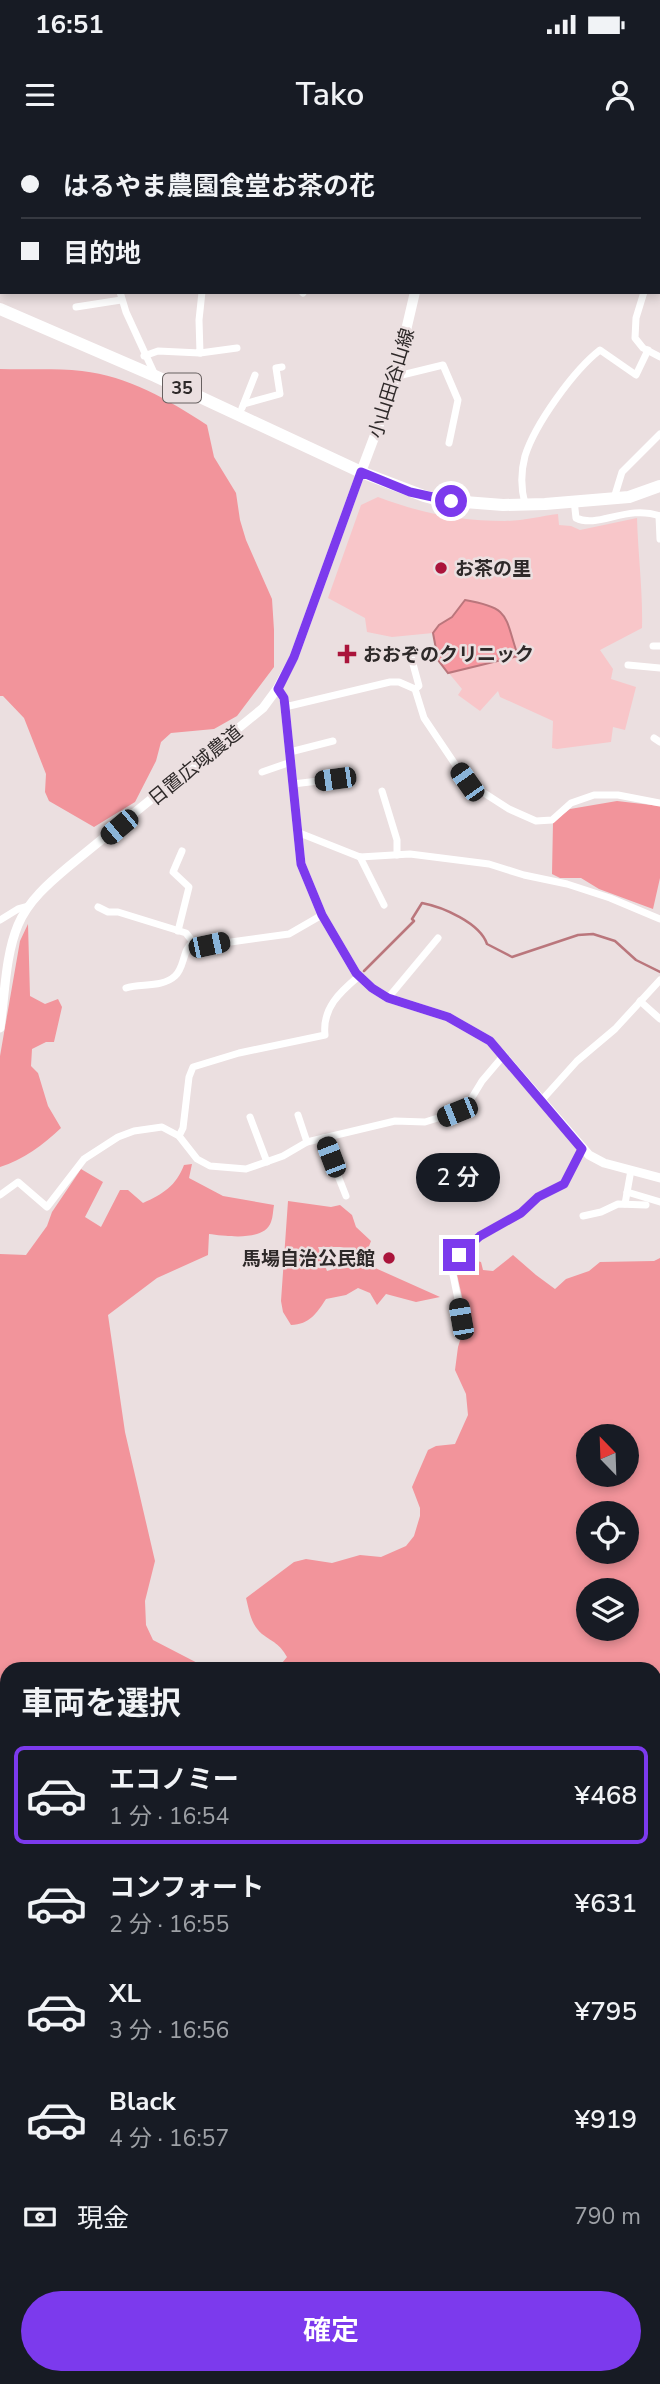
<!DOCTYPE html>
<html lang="ja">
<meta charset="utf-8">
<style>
:root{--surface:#171b24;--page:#20242c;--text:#f1f3f6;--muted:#9ea1a6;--line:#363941;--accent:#7c3aed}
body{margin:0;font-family:"Nunito Sans","Noto Sans JP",sans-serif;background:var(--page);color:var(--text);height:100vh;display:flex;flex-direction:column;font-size:26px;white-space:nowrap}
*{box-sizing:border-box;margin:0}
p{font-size:23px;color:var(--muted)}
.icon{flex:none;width:38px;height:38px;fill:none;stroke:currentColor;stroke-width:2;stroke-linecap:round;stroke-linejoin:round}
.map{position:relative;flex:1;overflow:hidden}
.sheet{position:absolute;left:0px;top:1522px;width:662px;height:723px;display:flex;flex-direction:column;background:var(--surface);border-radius:21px 21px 0 0;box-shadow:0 4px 10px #0003}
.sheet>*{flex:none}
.top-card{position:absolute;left:0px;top:0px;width:662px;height:154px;box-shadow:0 4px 10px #0003;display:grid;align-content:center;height:154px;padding:0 21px;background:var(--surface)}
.needle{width:46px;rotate:337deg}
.buttons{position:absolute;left:576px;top:1284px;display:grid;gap:14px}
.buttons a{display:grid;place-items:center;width:63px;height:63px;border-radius:50%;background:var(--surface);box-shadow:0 4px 10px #0003;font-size:35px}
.end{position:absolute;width:32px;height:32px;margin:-16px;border:9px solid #7c3aed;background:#fff;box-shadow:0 0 0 4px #fff}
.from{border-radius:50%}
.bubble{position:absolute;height:49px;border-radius:24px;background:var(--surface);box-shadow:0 4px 10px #0003;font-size:23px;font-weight:600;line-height:49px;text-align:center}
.car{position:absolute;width:21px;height:42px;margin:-21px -10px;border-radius:9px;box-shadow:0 0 5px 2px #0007;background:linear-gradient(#222 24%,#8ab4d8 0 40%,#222 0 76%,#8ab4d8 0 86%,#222 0)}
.top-card b{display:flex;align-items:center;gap:24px;height:66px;font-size:26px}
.top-card b+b{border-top:2px solid var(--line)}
.top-card i{width:18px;height:18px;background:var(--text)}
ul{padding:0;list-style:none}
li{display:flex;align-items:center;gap:21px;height:98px;margin:0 14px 10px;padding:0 7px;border:4px solid transparent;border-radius:10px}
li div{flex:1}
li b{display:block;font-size:26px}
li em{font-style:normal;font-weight:600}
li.active{border-color:var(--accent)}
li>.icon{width:63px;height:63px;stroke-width:1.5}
h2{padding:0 21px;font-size:32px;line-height:84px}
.pay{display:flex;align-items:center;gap:18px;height:77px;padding:0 21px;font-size:26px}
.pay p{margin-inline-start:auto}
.action{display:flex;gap:14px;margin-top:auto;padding:14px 21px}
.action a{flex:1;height:80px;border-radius:42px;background:var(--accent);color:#fff;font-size:28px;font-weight:600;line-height:80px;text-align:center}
.status{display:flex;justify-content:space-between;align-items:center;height:49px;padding:0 35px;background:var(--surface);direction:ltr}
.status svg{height:19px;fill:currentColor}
header{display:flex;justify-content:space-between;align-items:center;height:91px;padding:0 21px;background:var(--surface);font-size:32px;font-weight:600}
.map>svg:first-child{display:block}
.green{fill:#f8c6c9}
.forest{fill:#f2949b;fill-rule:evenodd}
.water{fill:#f6979f;stroke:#ba767c;stroke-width:2}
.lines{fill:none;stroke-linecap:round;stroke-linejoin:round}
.stream{stroke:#ba767c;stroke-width:2.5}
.minor{stroke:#fff;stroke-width:7}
.tertiary{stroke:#fff;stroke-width:9}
.secondary{stroke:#fff;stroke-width:10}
.primary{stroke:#fff;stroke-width:12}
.route{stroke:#7c3aed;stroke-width:9}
.poi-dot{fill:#aa143b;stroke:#ebdfe0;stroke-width:2.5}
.labels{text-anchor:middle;stroke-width:5;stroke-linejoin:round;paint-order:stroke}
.shield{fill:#ebdfe0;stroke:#676060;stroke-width:2}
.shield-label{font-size:18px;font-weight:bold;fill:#2e2929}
.street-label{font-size:19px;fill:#2e2929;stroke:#ebdfe0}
.poi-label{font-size:19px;font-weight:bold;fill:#2e2929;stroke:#ebdfe0;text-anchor:start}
</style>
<div class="status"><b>16:51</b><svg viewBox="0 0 49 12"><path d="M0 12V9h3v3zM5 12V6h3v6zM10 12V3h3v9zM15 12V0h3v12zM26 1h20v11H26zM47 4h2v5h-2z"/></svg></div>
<header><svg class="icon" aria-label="menu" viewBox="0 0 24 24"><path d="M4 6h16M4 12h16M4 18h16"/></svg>Tako<svg class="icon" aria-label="person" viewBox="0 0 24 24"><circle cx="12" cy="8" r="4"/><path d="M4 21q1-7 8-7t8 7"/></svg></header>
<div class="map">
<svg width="660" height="2244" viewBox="0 0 660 2244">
<rect width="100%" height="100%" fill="#ebdfe0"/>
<path class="green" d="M 378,357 C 420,373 460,381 505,381 C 522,381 541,376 558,374 L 559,385 L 571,386 L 580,390 L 637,378 C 638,415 643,451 642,488 L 600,510 L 613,529 L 611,539 L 636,547 L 625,590 L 613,587 L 611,602 L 557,609 L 552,608 L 553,581 L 500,557 L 498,551 L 480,571 L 458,555 L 462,549 L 438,520 L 433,493 L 392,497 L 367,492 L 365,478 L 328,458 L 361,365 Z"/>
<g class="forest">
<path d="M 0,229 C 27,230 55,228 82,231 C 128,236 169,260 207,285 L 214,317 L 236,353 L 240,380 L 246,400 L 272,459 L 274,490 L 274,527 L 237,576 L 214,589 L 171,593 L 161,602 L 156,621 L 135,662 L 94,687 L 49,661 L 45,652 L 46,634 L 24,578 L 3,556 L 0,556 Z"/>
<path d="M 617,661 L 660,666 L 660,738 L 653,769 L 599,749 L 581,738 L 560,738 L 552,734 L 553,682 L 570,669 Z"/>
<path d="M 28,784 L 30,856 L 45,864 L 58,859 L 62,867 L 54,902 L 46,902 L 32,909 L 31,926 L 38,933 L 48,966 L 61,988 C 43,1005 23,1020 0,1027 L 0,916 L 20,801 Z"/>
<path d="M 192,1024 L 189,1038 L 223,1056 L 274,1065 C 273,1070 273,1077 271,1082 C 264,1102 226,1096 209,1094 L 208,1115 L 157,1138 L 108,1175 L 125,1292 L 155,1421 L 145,1461 L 146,1485 L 153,1500 L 209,1529 L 7,1530 L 7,2238 L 630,2238 L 631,2244 L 0,2244 L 0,1114 L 26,1115 L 47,1086 L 52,1072 L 81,1029 L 103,1042 L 85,1077 L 101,1087 L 120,1050 L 128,1050 L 143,1063 C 163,1054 176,1046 184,1025 Z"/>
<path d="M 288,1061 L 331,1067 L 340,1065 L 352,1075 L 356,1087 L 371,1101 L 366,1114 L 340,1107 L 318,1107 L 327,1131 L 348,1125 L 373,1127 L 440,1157 L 416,1162 L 386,1154 L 377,1165 L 370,1153 L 358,1148 L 346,1155 L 326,1159 C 316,1174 310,1184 291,1185 L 283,1172 L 281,1161 Z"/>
<path d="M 513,1115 L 536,1135 L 555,1149 L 566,1139 L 589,1131 L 600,1122 L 654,1121 L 660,1118 L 660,1578 L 655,1579 L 654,1530 L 277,1529 L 287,1517 C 279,1503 274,1503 262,1494 C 251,1485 249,1470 246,1458 L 294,1422 L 306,1419 L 332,1423 L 360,1415 L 381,1417 L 406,1406 L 414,1396 L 420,1376 L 420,1368 L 412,1347 L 428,1310 L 436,1306 L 455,1304 L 468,1275 L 466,1254 L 455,1230 L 458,1207 L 467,1179 L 454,1121 L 465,1118 L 481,1122 L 483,1130 L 493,1131 ZM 588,1297 L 626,1297 L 626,1335 L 588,1335 ZM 588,1374 L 626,1374 L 626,1412 L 588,1412 ZM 588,1451 L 626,1451 L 626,1489 L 588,1489 Z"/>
<path d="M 654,1581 L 660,1583 L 660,2169 L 655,2171 Z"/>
</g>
<path class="water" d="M 465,460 C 511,468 504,475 518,516 L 448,533 L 438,520 L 433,493 L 439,485 L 452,477 Z"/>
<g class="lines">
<path class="stream" d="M 364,831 L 414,781 L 412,779 L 422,763 C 443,767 480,783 487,804 L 512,817 L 578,795 L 593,794 L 615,801 L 636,820 L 660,832"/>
<g class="minor">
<path d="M 67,0 L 68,2"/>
<path d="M 211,0 L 211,2"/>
<path d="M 370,2 L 370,0"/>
<path d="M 538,2 L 538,0"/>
<path d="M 628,2 L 628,0"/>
<path d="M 120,152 L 126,172 L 155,235"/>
<path d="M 302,152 L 303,153"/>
<path d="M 644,152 L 636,178 L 635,198 L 643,208 L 660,217"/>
<path d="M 76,167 L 121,160"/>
<path d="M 200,213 L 237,208"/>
<path d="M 144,216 L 158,211 L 200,213 L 199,180 L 202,152"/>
<path d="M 397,231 L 402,235 L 443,225 L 458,260 L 449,303"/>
<path d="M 244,264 L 280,254 L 276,228 L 282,227"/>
<path d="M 242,268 L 255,235"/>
<path d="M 614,358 L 622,332 L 660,294"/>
<path d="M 574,360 L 576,378 C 598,389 627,364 660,376"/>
<path d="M 525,364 C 521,349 521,331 525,316 C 535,284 574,230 600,210 L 636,235 L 648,210"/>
<path d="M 659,376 L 660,399"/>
<path d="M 653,506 L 660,506"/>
<path d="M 410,513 L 419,546 L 415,549"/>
<path d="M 628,525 L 660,528"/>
<path d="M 285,567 L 390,542 L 399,542 L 415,549 L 424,578 L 467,642 L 509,669 L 536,681 L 552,680 L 571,663 L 594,655 L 618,655 L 660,663"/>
<path d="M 654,598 L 660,602"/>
<path d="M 290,612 L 333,601"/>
<path d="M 262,632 L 291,622"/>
<path d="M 293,644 L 335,639"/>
<path d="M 382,651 L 397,700 L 397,715"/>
<path d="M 297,692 L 360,717 L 410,714 L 489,724 L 524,735 L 567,744 L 610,758 L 660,779"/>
<path d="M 360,717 L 384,765"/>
<path d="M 98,767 L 108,772 L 118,772 L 186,793 L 193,802 L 209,805 L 289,794 L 322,775"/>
<path d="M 0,780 L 18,769 L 29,766"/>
<path d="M 178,791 L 189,747 L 173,732 L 182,711"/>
<path d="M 126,848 C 140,843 162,848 175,836 C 185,827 182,810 193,802"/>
<path d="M 388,858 L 438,798"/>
<path d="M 640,861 L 660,879"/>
<path d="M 541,961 L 577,921 L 615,889 L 660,840"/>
<path d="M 298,975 L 307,1002"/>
<path d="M 250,977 L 267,1022"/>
<path d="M 179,996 L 183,988 L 189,937 L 193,927 L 239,913 L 325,895 C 322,868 340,852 359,836"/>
<path d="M 323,998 L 346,1056"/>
<path d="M 627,1052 L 660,1062"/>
<path d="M 0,1055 L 18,1042 L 47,1067 L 84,1019 L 118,997 L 134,991 L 162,987 L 179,996 L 197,1019 L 210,1026 L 246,1029 L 283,1016 L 307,1002 L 395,981 L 425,982 L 457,972 L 468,964 L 482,941 L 504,915"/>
<path d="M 625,1064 L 631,1030"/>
<path d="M 583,1076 L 601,1072 L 618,1064 L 646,1065"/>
<path d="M 462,1179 L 450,1120 L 459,1115 L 479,1096 L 521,1073 L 538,1057 L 564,1044 L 582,1009"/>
</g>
<g class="tertiary">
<path d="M 277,549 L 284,558 L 285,567 L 301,724 L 322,775 L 356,833 L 372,848 L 388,858 L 448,877 L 490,901 L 589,1015 L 604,1023 L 660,1038"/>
<path d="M 0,888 C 5,855 5,816 18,785 C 28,761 49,743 68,727 L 263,568 L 277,549 L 294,517 L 361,332"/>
</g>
<g class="secondary">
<path d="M 460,2 L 460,0"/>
<path d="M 361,332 L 392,250 L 415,152"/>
</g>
<path class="primary" d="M 0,169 L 155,236 L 361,332 L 424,356 L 439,360 L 503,365 L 545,364 L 629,357 L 660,346"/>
</g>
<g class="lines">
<path class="route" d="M 451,361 L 410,352 L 361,332 L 294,517 L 278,549 L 284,558 L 285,567 L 301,724 L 322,775 L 356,833 L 372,848 L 388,858 L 448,877 L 490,901 L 582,1009 L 564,1044 L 538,1057 L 521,1073 L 480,1096 L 459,1115"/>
</g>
<g class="poi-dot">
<circle cx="441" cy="428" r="7"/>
<path d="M343.5 503.5h7v7h7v7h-7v7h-7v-7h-7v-7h7z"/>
<circle cx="389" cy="1118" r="7"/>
</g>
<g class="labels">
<rect class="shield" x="163" y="233.5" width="38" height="29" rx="5"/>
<g class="shield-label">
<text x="182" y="254">35</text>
</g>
<g class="street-label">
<text transform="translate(391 243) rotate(-73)" y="7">小山田谷山線</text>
<text transform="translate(195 625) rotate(-39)" y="7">日置広域農道</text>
</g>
<g class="poi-label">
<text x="455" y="435">お茶の里</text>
<text x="363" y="521">おおぞのクリニック</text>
<text x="375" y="1125" text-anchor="end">馬場自治公民館</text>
</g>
</g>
</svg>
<div class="buttons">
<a><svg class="needle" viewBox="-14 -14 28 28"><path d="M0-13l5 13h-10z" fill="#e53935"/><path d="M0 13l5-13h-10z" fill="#9ea1a6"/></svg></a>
<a><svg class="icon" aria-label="locate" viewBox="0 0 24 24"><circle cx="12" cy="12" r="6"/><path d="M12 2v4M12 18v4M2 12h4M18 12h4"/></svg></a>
<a><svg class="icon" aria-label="layers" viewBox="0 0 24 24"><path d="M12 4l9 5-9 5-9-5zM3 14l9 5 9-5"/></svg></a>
</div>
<i class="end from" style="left:451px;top:361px"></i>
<i class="end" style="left:459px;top:1115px"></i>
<div class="bubble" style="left:416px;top:1013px;width:84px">2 分</div>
<i class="car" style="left:335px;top:639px;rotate:262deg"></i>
<i class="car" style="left:467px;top:642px;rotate:325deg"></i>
<i class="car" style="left:119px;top:687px;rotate:230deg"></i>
<i class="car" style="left:209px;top:805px;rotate:78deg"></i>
<i class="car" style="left:457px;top:972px;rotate:248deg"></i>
<i class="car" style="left:331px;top:1017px;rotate:339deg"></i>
<i class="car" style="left:461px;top:1179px;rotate:350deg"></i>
<div class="top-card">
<b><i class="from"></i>はるやま農園食堂お茶の花</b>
<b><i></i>目的地</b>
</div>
<section class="sheet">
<h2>車両を選択</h2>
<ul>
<li class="active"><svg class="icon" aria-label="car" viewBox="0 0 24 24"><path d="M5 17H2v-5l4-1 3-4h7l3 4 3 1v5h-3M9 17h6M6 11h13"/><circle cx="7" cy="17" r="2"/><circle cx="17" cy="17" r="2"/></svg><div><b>エコノミー</b><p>1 分 · 16:54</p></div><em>¥468</em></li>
<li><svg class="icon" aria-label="car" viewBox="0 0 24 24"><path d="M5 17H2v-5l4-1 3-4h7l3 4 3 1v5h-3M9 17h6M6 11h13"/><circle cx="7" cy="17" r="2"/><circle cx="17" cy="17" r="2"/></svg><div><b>コンフォート</b><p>2 分 · 16:55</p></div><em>¥631</em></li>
<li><svg class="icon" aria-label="car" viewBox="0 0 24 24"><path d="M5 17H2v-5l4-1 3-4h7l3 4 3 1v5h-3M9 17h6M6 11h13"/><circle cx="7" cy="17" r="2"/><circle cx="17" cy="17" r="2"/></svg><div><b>XL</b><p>3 分 · 16:56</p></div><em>¥795</em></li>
<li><svg class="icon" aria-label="car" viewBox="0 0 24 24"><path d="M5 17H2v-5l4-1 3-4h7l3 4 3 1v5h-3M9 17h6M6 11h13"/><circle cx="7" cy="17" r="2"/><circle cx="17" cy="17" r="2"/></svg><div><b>Black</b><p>4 分 · 16:57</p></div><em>¥919</em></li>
</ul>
<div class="pay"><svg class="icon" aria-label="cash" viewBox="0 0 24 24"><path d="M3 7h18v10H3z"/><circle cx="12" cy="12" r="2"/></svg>現金<p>790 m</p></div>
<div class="action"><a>確定</a></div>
</section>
</div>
